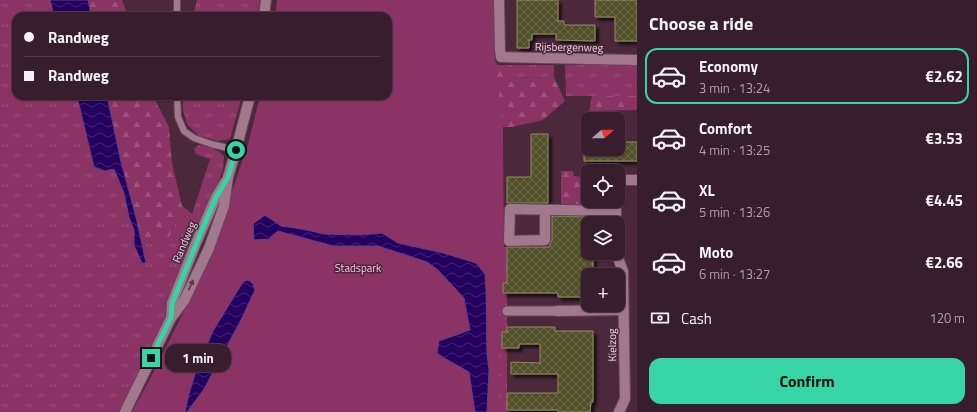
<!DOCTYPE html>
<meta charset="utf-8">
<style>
:root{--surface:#381e2c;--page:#3f2734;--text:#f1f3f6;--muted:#aba2a9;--line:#523c48;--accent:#37d4a6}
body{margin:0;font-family:"Titillium Web",sans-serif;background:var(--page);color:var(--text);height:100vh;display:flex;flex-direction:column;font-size:15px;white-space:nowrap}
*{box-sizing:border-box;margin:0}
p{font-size:13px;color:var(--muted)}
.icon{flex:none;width:22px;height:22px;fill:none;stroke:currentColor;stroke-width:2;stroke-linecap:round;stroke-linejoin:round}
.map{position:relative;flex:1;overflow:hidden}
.panel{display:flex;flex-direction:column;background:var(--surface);width:340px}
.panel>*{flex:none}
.hud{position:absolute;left:12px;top:12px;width:380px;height:88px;border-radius:12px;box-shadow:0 1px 3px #0004,0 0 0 1px var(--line);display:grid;align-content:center;height:88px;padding:0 12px;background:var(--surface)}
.needle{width:26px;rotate:70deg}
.controls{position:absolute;left:581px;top:112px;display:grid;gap:8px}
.controls a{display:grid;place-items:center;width:44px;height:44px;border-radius:8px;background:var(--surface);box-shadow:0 1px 3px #0004,0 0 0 1px var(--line);font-size:20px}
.end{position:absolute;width:18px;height:18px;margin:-9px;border:5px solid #37d4a6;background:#111;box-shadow:0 0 0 2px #111}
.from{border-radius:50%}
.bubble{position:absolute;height:28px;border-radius:12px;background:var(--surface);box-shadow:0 1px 3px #0004,0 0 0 1px var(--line);font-size:13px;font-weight:700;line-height:28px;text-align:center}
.hud b{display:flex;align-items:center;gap:14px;height:38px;font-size:15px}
.hud b+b{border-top:1px solid var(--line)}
.hud i{width:10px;height:10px;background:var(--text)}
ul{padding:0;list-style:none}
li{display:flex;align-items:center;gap:12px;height:56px;margin:0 8px 6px;padding:0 4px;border:2px solid transparent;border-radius:12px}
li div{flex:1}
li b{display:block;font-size:15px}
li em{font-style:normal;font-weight:700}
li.selected{border-color:var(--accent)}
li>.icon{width:36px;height:36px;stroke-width:1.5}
h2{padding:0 12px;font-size:18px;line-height:48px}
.pay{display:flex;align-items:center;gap:10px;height:44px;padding:0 12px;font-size:15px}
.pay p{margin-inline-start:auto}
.action{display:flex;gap:8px;margin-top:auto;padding:8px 12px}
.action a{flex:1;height:46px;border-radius:12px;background:var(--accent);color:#111;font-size:16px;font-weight:700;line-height:46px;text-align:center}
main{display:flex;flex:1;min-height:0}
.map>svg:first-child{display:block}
.grass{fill:url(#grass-tufts)}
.forest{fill:url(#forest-firs)}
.green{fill:#8b3365}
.water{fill:url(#water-waves);stroke:#604085}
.building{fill:url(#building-cross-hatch);stroke:#8b8b61;filter:url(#shadow)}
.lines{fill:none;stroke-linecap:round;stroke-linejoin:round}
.service-casing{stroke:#654656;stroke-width:8}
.pedestrian-casing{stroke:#654656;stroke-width:11}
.minor-casing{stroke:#654656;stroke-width:12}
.secondary-casing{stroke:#654656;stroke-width:12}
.service{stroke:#a2788c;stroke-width:6}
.pedestrian{stroke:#a2788c;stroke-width:9}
.minor{stroke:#a2788c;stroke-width:10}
.secondary{stroke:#a2788c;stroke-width:10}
.oneway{fill:#5c384a}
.route{stroke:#37d4a6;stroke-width:5}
.labels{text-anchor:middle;stroke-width:3;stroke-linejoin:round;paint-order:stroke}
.street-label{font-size:11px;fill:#ecd4df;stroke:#4b283a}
.park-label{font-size:11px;fill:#fdc6e1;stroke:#4b283a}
</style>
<main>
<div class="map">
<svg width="637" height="412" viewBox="0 0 637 412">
<defs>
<pattern id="grass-tufts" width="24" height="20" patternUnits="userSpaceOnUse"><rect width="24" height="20" fill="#8b3365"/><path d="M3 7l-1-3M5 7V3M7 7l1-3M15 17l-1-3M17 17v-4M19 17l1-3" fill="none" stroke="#9c507b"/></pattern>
<pattern id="forest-firs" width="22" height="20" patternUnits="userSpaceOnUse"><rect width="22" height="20" fill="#8b3365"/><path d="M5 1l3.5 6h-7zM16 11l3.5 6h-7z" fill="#9c507b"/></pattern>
<pattern id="water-waves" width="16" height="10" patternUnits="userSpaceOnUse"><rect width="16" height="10" fill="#24005f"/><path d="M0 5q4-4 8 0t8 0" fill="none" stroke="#442476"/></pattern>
<pattern id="building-cross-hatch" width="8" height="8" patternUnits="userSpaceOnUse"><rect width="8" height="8" fill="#525129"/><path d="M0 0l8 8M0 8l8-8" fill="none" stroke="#6b6948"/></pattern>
<filter id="shadow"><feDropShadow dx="3.5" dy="3.5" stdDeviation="1" flood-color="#0009"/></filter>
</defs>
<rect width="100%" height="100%" fill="#4b283a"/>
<g class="grass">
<path d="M 0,0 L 50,0 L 54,16 L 16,16 L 16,96 L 77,96 L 94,167 L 114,169 L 124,193 L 134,230 L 134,245 L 146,262 L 140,235 L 154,244 L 170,236 L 177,220 L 192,214 L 210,159 L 196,154 L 194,149 L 199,145 C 209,146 217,149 224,156 L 223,170 L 194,239 L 188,239 L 180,241 L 193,244 L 173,287 L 163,323 L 119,412 L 0,412 Z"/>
<path d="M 197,0 L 260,0 L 257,16 L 193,16 Z"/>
<path d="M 509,65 L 554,65 L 554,77 L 509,78 Z"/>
<path d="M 565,65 L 637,65 L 637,96 L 566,96 Z"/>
<path d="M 183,96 L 242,96 L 230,139 L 218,141 L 199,136 L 187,124 L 183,110 Z"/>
<path d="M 426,245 L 507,247 L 507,412 L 487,412 Z"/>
</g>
<g class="forest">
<path d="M 88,0 L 122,0 L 128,16 L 91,16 Z"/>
<path d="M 493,59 L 498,65 L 509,65 L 509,78 L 554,77 L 565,101 L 543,120 L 512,127 L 462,127 Z"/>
<path d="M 107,96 L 153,96 L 169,127 L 172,163 L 182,206 L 192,214 L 177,220 L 170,236 L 154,244 L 140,235 L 125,179 Z"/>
<path d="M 592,96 L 637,96 L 637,110 L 589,111 Z"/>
<path d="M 561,171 L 573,171 L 574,176 L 584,177 L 584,205 L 561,204 Z"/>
</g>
<path class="green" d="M 277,0 L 494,0 L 495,62 L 503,127 L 504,247 L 500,296 L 498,412 L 132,412 L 153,373 L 183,313 L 214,244 L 248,144 L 260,96 L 388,96 L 388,16 L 275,16 Z"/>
<g class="water">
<path d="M 50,0 L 88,0 L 91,16 L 54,16 Z"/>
<path d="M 77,96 L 107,96 L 121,162 L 136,217 L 146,263 L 142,263 L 134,245 L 134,230 L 129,217 L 124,193 L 114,169 L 105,171 L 94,167 Z"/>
<path d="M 265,215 L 281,226 L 302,229 L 324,234 L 360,235 L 382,233 L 398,243 L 443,253 L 476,263 L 485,274 L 486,291 L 487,354 L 489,370 L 487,412 L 475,412 L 469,372 L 437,354 L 439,341 L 470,330 L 464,298 L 438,270 L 427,262 L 378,246 L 333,246 L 278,231 L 269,239 L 254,240 L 253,224 Z"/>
<path d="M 247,280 L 250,281 L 253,284 L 255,290 L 242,318 L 204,389 L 187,412 L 185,412 L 189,394 L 196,371 L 213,331 L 243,282 Z"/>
</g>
<g class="building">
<path d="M 517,0 L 558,0 L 558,21 L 564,21 L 564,25 L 595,25 L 595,41 L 556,40 L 556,34 L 532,34 L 532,40 L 529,40 L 529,48 L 517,48 Z"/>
<path d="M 595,0 L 637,0 L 637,41 L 615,41 L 615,17 L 595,17 Z"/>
<path d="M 531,134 L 548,134 L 548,203 L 507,203 L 507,177 L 531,177 Z"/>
<path d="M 618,142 L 637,142 L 637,161 L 584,161 L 584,149 L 618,149 Z"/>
<path d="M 552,216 L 588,217 L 588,253 L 593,253 L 593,275 L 588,275 L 588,297 L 558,297 L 558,293 L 503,293 L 503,283 L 507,283 L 507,247 L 549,247 L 552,240 Z"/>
<path d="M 507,327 L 555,327 L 555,331 L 593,331 L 593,402 L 591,402 L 590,412 L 558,412 L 558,410 L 507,410 L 507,393 L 558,393 L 558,374 L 511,374 L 511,362 L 540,363 L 540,344 L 519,344 L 519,348 L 502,348 L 502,332 L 507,332 Z"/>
</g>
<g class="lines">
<g class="service-casing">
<g id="service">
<path d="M 177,16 L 177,0"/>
<path d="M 177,96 L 178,117 L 184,131 L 194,138 L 211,144 L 236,150"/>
</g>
</g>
<g class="pedestrian-casing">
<path id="pedestrian" d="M 507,311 L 557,311"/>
</g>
<g class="minor-casing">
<g id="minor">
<path d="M 499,0 L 500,50 L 501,57 L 637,60"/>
<path d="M 618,180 L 637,180"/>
<path d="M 545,210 L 545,240 L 509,241 L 510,209 L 616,211"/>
<path d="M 616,223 L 616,201"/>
<path d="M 616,253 L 623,271 L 625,399 L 619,412"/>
<path d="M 557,311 L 623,310"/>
</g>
</g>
<g class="secondary-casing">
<g id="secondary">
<path d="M 264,16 L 266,0"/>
<path d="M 171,318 L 172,303 L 196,243 L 216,197 L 225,182"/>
<path d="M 125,412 L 171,318 L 184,301 L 209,248 L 224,206 L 228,177 L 236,150 L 250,96"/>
</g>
</g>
<use href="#service" class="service"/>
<use href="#pedestrian" class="pedestrian"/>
<use href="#minor" class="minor"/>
<use href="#secondary" class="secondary"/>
</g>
<defs><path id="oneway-solid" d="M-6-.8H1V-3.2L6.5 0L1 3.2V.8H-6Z"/></defs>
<use class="oneway" href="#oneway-solid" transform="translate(191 285) rotate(-65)"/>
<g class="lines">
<path class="route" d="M 151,358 L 171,318 L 172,303 L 201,232 L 216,197 L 228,177 L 236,150"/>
</g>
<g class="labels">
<g class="street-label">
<text transform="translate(569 47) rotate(1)" y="4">Rijsbergenweg</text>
<text transform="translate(184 242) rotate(-67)" y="4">Randweg</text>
<text transform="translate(612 345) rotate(-91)" y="4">Kielzog</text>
</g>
<g class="park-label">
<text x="358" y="272">Stadspark</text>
</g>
</g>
</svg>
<div class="controls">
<a><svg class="needle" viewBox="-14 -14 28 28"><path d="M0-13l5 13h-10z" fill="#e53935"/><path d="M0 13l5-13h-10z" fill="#aba2a9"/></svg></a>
<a><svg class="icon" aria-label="locate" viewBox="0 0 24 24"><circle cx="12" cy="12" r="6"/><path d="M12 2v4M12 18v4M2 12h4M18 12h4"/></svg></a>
<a><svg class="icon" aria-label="layers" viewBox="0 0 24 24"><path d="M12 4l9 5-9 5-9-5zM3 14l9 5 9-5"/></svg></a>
<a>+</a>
</div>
<i class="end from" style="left:236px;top:150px"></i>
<i class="end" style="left:151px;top:358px"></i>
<div class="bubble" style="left:165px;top:344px;width:66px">1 min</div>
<div class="hud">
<b><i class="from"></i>Randweg</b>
<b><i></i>Randweg</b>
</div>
</div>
<section class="panel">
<h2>Choose a ride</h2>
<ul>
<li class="selected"><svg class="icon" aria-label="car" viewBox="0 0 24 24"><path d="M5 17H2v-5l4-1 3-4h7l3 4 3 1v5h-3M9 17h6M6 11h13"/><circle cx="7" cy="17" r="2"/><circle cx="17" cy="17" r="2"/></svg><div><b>Economy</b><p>3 min · 13:24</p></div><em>€2.62</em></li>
<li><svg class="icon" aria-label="car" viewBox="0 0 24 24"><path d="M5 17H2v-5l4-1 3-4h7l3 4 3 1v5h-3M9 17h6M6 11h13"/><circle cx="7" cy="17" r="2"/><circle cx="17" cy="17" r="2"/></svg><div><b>Comfort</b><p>4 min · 13:25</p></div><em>€3.53</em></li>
<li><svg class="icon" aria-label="car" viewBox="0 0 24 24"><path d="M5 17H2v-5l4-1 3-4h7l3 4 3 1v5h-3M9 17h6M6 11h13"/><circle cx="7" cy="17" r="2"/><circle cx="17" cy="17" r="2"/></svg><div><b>XL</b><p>5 min · 13:26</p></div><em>€4.45</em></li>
<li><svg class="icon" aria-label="car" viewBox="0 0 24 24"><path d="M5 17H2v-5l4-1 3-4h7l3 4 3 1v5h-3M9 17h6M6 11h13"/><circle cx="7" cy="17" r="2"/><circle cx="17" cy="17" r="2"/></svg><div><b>Moto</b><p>6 min · 13:27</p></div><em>€2.66</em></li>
</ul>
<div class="pay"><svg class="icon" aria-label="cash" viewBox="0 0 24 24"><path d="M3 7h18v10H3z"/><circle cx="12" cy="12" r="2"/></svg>Cash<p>120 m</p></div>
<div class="action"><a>Confirm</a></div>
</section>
</main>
